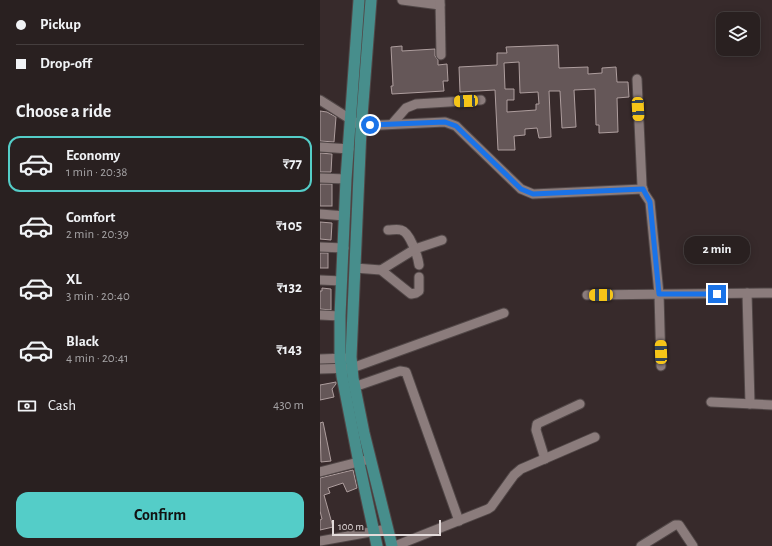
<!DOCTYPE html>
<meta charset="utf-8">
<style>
:root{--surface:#292020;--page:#312829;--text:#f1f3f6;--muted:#a5a3a5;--line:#453e3e;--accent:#54cdc8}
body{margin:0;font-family:"Alegreya Sans",sans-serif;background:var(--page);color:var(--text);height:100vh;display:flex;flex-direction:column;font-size:15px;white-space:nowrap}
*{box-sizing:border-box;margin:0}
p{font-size:13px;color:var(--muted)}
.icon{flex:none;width:22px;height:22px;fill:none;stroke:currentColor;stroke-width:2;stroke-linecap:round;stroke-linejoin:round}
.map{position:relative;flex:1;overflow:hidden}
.side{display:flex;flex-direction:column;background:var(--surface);width:320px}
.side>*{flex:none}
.banner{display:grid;align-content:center;height:88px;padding:0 16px;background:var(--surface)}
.fabs{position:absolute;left:396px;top:12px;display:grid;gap:8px}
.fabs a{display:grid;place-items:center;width:44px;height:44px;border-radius:8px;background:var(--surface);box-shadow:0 2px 10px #0003,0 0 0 1px var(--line);font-size:20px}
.scale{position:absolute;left:12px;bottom:10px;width:109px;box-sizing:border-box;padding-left:4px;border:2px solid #e3dbdb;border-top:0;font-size:11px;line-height:14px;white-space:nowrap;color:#e3dbdb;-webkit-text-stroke:3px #372a2b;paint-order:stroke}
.end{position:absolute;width:18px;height:18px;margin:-9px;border:5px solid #1a73e8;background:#fff;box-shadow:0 0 0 2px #fff}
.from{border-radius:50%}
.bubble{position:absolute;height:28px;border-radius:12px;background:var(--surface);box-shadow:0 2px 10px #0003,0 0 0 1px var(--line);font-size:13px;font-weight:700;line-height:28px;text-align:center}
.car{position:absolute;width:12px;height:24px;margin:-12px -6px;border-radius:5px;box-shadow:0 0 3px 1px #0007;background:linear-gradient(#f5c518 24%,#345 0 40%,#f5c518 0 76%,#345 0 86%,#f5c518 0)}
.banner b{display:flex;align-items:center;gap:14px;height:38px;font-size:15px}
.banner b+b{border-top:1px solid var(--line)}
.banner i{width:10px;height:10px;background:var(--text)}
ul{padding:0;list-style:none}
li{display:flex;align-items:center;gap:12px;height:56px;margin:0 8px 6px;padding:0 8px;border:2px solid transparent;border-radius:12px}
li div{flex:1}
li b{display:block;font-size:15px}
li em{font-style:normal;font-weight:700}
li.selected{border-color:var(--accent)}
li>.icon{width:36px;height:36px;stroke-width:1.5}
h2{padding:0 16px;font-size:18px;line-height:48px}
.pay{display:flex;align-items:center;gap:10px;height:44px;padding:0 16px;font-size:15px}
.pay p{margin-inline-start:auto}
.cta{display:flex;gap:8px;margin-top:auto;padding:8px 16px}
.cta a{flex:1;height:46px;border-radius:12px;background:var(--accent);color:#111;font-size:16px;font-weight:700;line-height:46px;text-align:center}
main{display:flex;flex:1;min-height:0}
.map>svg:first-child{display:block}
.building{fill:#655758;stroke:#ae9e9e;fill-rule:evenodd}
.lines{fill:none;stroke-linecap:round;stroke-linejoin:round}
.minor-casing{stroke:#514747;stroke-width:11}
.major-casing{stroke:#514747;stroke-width:13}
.minor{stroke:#8b7c7c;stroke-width:9}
.major{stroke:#478e8c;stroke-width:11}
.route{stroke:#1a73e8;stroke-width:5}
</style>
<main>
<section class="side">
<div class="banner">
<b><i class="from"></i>Pickup</b>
<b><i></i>Drop-off</b>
</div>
<h2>Choose a ride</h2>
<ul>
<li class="selected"><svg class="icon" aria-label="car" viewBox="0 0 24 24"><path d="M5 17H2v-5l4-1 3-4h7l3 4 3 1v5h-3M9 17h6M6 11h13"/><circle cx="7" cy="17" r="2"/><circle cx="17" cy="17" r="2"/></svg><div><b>Economy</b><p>1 min · 20:38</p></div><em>₹77</em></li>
<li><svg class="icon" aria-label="car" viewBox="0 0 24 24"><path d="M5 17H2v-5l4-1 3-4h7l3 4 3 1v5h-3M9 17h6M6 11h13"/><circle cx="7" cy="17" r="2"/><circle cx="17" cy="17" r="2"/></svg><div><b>Comfort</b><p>2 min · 20:39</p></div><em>₹105</em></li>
<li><svg class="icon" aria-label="car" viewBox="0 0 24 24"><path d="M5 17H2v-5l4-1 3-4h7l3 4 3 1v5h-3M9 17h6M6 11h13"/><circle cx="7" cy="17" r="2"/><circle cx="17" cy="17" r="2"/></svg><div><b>XL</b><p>3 min · 20:40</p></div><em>₹132</em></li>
<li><svg class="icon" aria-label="car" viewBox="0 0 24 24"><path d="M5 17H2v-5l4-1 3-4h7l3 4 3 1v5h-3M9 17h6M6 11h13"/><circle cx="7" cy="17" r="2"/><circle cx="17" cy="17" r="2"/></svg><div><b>Black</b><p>4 min · 20:41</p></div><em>₹143</em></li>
</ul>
<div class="pay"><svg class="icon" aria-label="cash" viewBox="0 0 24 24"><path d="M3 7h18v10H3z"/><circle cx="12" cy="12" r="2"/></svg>Cash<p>430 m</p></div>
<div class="cta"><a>Confirm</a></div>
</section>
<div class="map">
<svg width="452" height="546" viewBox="0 0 452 546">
<rect width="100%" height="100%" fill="#372a2b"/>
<g class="building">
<path d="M 238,45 L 239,68 L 268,67 L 268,74 L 282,73 L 282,68 L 296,67 L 297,82 L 308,82 L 309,97 L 297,98 L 298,132 L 279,133 L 279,125 L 276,125 L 275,89 L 254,90 L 256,127 L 242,128 L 240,91 L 229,91 L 231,137 L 219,138 L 217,128 L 205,129 L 205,135 L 194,136 L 195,150 L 178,150 L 175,90 L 140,92 L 139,67 L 177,65 L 177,53 L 187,53 L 186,47 ZM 199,62 L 200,93 L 218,92 L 219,104 L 216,104 L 216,110 L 187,112 L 187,100 L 194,100 L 194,89 L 185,89 L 184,63 Z"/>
<path d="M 82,46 L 82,51 L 115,49 L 115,56 L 118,60 L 118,65 L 127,64 L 128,81 L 123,81 L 124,91 L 72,94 L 71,86 L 73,86 L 71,47 Z"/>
<path d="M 0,111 L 7,112 L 16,117 L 14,142 L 0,141 Z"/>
<path d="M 0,153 L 12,154 L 11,172 L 0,172 Z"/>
<rect x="0" y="184" width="12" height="22"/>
<path d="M 0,222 L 12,223 L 11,240 L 0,239 Z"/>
<rect x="0" y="253" width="8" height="15"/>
<path d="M 2,288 L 11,289 L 11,310 L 0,309 L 0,291 L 2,291 Z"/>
<path d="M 16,382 L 16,384 L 12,389 L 14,397 L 0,400 L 0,385 Z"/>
<path d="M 3,422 L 11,461 L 1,462 L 0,423 Z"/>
<path d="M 33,470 L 37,488 L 27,492 L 23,483 L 8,488 L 10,493 L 4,495 L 13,527 L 0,530 L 0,520 L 2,519 L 0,511 L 0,478 Z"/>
</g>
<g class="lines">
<g class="minor-casing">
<g id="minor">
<path d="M 82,0 L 120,5"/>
<path d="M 120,0 L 121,55"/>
<path d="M 317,79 L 322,186 L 324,193 L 330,202 L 339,294 L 341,366"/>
<path d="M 0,100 L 41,126 L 125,122 L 136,126 L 142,132 L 201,189 L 213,194 L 323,189"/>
<path d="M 72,124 L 86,108 L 96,104 L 161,100"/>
<path d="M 0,147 L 29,149"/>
<path d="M 0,178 L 26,179"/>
<path d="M 0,214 L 25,216"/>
<path d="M 68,230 C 72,230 77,229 81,230 C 90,232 98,257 99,265"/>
<path d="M 0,247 L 24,248"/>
<path d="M 35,268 L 61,270 L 91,294 L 96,293 L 99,291 L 99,277"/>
<path d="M 61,270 L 95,249 L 122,240"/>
<path d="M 0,280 L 22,281"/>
<path d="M 427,293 L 430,404"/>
<path d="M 267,295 L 452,293"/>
<path d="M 0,315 L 20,316"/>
<path d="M 0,359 L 27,358"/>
<path d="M 0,369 L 32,368 L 184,313"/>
<path d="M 34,387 L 80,371 L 86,372 L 139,521"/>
<path d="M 391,402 L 452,405"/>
<path d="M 225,459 L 216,430 L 217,424 L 260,404"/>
<path d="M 0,472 L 50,459"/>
<path d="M 0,541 L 67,529"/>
<path d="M 75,546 L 168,509 L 171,507 L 194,475 L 201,469 L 275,437"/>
<path d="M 321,546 L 355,525 L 359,525 L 373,546"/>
</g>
</g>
<g class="major-casing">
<g id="major">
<path d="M 39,0 L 26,179 L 20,316 L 20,358 L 22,376 L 39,463 L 57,546"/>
<path d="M 51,0 L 41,129 L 31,357 L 33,378 L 44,433 L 72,546"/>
</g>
</g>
<use href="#minor" class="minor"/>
<use href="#major" class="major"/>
</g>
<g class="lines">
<path class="route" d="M 50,125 L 125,122 L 136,126 L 201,189 L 213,194 L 323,189 L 330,202 L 339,294 L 397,294"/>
</g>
</svg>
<div class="fabs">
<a><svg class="icon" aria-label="layers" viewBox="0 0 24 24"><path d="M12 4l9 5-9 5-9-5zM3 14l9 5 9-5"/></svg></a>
</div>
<div class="scale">100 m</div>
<i class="end from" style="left:50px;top:125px"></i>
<i class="end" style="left:397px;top:294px"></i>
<div class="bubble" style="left:364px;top:236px;width:66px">2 min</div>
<i class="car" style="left:146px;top:101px;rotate:267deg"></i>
<i class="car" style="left:318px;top:109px;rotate:177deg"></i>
<i class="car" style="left:281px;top:295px;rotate:269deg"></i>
<i class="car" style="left:341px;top:352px;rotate:358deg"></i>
</div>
</main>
